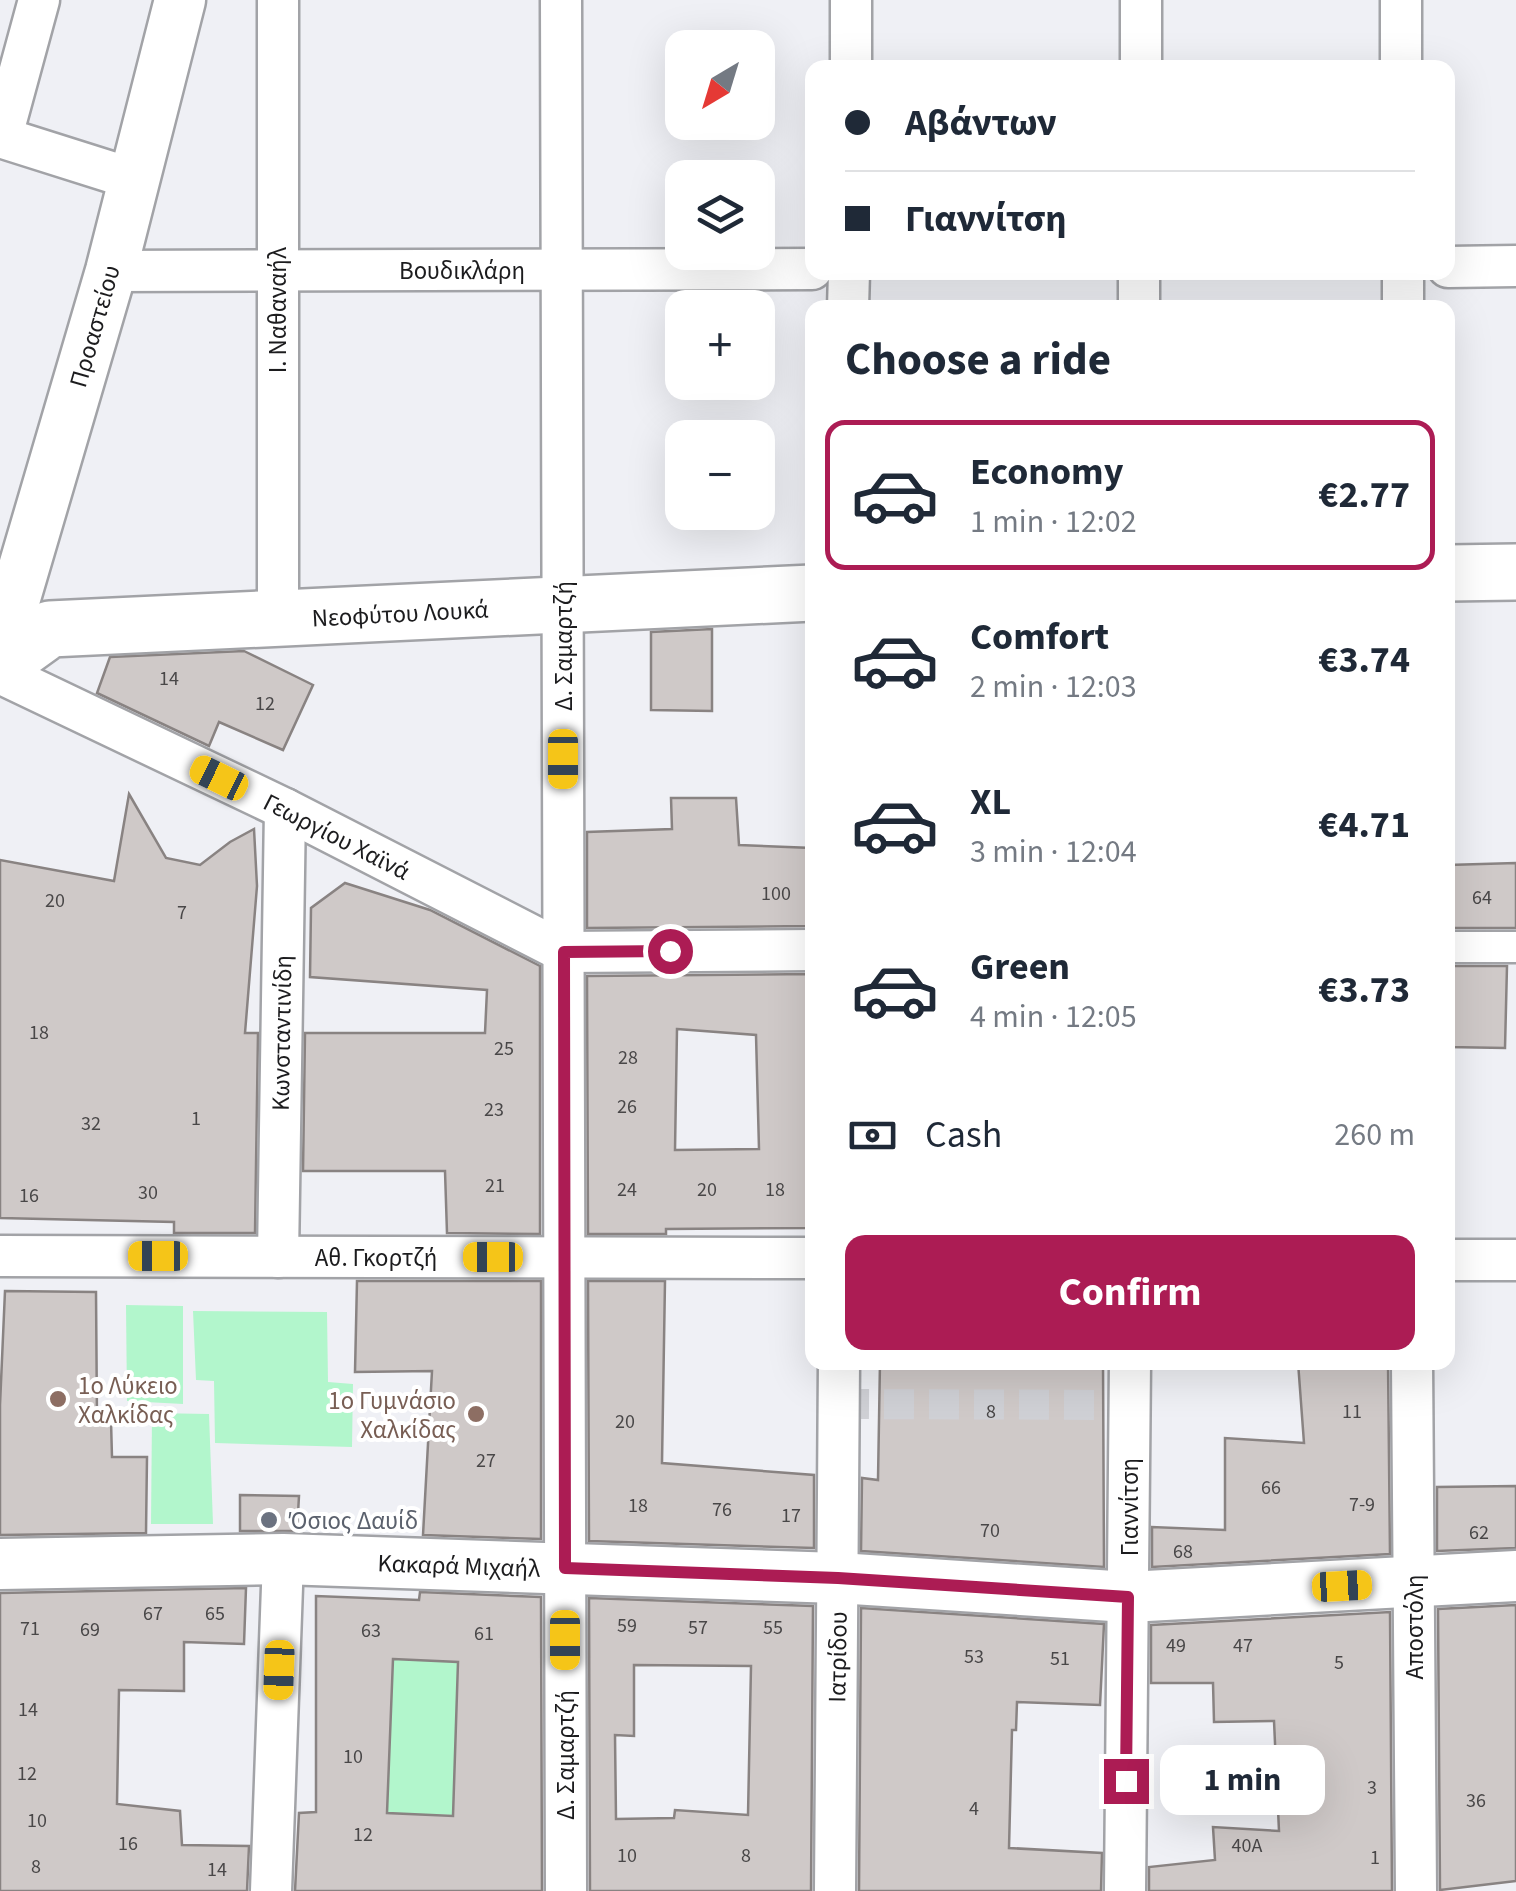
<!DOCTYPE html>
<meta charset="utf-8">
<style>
:root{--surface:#fff;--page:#f6f6f7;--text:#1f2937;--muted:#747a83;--line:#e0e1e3;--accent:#ac1c54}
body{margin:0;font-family:"Source Sans 3",sans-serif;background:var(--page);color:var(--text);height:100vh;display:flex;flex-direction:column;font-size:38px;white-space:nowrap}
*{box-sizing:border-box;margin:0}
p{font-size:32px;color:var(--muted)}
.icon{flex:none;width:55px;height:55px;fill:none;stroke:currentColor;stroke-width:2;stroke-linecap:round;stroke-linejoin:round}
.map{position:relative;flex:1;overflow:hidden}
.side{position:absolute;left:805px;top:300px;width:650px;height:1070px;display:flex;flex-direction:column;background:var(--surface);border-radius:20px;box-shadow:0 10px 40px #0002}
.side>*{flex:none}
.guide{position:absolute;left:805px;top:60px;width:650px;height:220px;border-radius:20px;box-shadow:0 10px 40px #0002;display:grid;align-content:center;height:220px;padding:0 40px;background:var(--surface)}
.needle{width:65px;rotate:218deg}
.controls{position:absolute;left:665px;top:30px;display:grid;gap:20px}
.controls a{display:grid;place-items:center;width:110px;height:110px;border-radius:20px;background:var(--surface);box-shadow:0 10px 40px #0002;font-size:50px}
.end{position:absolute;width:45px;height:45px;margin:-22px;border:12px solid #ac1c54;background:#fff;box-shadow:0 0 0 5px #fff}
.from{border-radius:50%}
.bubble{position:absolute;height:70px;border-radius:20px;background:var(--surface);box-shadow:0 10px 40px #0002;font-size:32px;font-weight:700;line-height:70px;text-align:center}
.car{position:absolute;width:30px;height:60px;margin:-30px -15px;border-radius:12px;box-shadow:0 0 8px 2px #0007;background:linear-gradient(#f5c518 24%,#345 0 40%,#f5c518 0 76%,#345 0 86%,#f5c518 0)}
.guide b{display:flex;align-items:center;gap:35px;height:95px;font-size:38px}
.guide b+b{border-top:2px solid var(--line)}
.guide i{width:25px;height:25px;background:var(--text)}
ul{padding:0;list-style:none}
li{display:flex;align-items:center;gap:30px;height:150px;margin:0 20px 15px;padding:0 20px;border:5px solid transparent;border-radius:20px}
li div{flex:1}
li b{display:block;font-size:38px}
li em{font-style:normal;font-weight:700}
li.active{border-color:var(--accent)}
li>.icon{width:90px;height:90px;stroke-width:1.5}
h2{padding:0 40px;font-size:45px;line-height:120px}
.pay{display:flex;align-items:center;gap:25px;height:110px;padding:0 40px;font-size:38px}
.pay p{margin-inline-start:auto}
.primary-button{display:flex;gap:20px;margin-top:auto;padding:20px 40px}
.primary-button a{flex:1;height:115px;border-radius:20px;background:var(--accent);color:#fff;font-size:40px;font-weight:700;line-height:115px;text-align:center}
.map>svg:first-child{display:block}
.green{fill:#b2f6cc}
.building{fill:#cfc9c8;stroke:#898382;stroke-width:2.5;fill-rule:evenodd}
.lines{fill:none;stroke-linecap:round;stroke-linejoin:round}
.pedestrian-tunnel{stroke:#cfd0d5;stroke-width:30;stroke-dasharray:30 15;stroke-linecap:butt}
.pedestrian-casing{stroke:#a2a3a7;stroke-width:35}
.minor-casing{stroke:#a2a3a7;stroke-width:45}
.tertiary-casing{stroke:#a2a3a7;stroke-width:55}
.secondary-casing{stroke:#a2a3a7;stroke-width:60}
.pedestrian{stroke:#fff;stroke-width:30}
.minor{stroke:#fff;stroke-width:40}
.tertiary{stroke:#fff;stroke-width:50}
.secondary{stroke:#fff;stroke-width:55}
.route{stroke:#ac1c54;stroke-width:12}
.education-dot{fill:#8d6e63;stroke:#fff;stroke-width:4}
.worship-dot{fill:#6b7280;stroke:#fff;stroke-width:4}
.labels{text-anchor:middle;stroke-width:8;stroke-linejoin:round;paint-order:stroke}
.number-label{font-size:20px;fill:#494748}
.street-label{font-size:25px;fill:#1c1c1e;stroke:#fff}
.education-label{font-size:25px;fill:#785e54;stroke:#fff;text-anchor:start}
.worship-label{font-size:25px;fill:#5b616d;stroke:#fff;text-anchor:start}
</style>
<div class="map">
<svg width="1516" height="1891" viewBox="0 0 1516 1891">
<rect width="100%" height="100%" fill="#eff0f5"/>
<g class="green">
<path d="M 126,1305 L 183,1306 L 183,1404 L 127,1401 Z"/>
<path d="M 193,1311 L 327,1312 L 328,1382 L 353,1384 L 352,1447 L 215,1443 L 214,1381 L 196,1380 Z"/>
<path d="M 152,1413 L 209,1414 L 213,1524 L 151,1524 Z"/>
<path d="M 393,1659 L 458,1662 L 453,1815 L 387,1813 Z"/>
</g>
<g class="building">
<path d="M 712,629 L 712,711 L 651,710 L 651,632 Z"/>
<path d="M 244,651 L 313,685 L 283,750 L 219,722 L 209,746 L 97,693 L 110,657 Z"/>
<path d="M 129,794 L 166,858 L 200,865 L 230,842 L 254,829 L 257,886 L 245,1033 L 258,1033 L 255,1233 L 174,1233 L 174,1222 L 0,1218 L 0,860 L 114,881 Z"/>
<path d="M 671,798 L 736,798 L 739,845 L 812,848 L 812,926 L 587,928 L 587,832 L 672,829 Z"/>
<path d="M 1516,863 L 1516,928 L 1448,928 L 1448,865 Z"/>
<path d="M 345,883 L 430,910 L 540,966 L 540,1234 L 447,1233 L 445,1171 L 303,1171 L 305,1033 L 485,1033 L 487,990 L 310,977 L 311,908 Z"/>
<path d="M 1448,966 L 1507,966 L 1505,1048 L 1448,1047 Z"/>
<path d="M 812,974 L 812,1228 L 666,1229 L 666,1234 L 588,1234 L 587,976 ZM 677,1029 L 756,1035 L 759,1149 L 675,1150 Z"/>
<path d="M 357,1281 L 541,1281 L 541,1539 L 423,1535 L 432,1371 L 355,1372 Z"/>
<path d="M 588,1281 L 665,1281 L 662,1463 L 814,1475 L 814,1548 L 589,1541 Z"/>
<path d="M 5,1291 L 96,1292 L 97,1419 L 111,1421 L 112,1457 L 147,1457 L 146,1533 L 0,1535 L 0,1405 Z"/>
<path d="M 880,1362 L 1103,1362 L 1104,1567 L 861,1551 L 862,1478 L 878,1480 Z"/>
<path d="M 1298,1362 L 1388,1362 L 1390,1554 L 1152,1567 L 1152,1527 L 1225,1530 L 1225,1438 L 1304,1443 Z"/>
<path d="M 1516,1486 L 1516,1548 L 1437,1551 L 1437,1487 Z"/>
<path d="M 240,1495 L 299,1496 L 297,1531 L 240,1531 Z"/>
<path d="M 246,1588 L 244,1644 L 184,1642 L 184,1691 L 119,1690 L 117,1804 L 180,1811 L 182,1845 L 249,1846 L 247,1891 L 0,1891 L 0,1593 Z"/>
<path d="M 420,1592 L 541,1597 L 542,1891 L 295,1891 L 299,1813 L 316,1812 L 316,1596 L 419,1600 ZM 393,1659 L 458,1662 L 453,1816 L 387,1813 Z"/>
<path d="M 589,1598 L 813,1606 L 811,1891 L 590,1891 ZM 634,1665 L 751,1666 L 748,1815 L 675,1810 L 674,1818 L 616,1819 L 615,1735 L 634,1736 Z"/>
<path d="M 1516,1605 L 1516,1881 L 1440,1890 L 1438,1609 Z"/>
<path d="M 861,1608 L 1104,1624 L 1100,1705 L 1017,1702 L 1016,1730 L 1012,1730 L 1009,1848 L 1102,1853 L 1101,1891 L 859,1891 Z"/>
<path d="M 1390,1612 L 1392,1891 L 1149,1891 L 1149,1867 L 1215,1860 L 1213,1827 L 1279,1831 L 1274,1721 L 1214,1722 L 1213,1683 L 1151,1683 L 1151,1625 Z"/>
</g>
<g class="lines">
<path class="pedestrian-tunnel" d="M 839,1404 L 1130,1405"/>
<g class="pedestrian-casing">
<path id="pedestrian" d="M 1448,947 L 1516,947"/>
</g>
<g class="minor-casing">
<g id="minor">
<path d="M 278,0 L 278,619"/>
<path d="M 561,0 L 566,1891"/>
<path d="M 1401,0 L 1401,68"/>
<path d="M 851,68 L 851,0"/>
<path d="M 1141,68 L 1141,0"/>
<path d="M 2,136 L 39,0"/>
<path d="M 0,137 L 133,179"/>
<path d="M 1448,267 L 1516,266"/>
<path d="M 111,271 L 812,269"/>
<path d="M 1403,272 L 1403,308"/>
<path d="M 848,308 L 849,272"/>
<path d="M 1139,308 L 1139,272"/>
<path d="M 0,673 L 285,809 L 564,952 L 812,950"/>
<path d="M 0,1256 L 812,1258"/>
<path d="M 278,1257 L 285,809"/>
<path d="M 1448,1260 L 1516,1260"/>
<path d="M 1412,1362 L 1416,1891"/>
<path d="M 271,1891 L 283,1559"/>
<path d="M 835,1891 L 839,1362"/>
<path d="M 1125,1891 L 1130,1362"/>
</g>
</g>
<g class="tertiary-casing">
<g id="tertiary">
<path d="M 0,649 L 111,271 L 180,0"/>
<path d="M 0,1564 L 283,1559 L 838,1578 L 1128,1597 L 1516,1576"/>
</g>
</g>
<g class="secondary-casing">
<g id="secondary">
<path d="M 1448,573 L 1516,572"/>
<path d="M 0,665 L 50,629 L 812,593"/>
</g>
</g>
<use href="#pedestrian" class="pedestrian"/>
<use href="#minor" class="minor"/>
<use href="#tertiary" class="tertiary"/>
<use href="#secondary" class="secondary"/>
</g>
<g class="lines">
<path class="route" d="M 670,951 L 564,952 L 565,1568 L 838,1578 L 1128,1597 L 1126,1781"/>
</g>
<g class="education-dot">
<circle cx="58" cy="1399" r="10"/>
<circle cx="476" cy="1414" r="10"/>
</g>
<circle class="worship-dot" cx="269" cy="1520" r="10"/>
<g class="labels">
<g class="number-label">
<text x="169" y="685">14</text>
<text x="265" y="710">12</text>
<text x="776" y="900">100</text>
<text x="1482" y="904">64</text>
<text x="55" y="907">20</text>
<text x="182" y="919">7</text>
<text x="39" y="1039">18</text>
<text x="504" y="1055">25</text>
<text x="628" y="1064">28</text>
<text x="627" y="1113">26</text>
<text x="494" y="1116">23</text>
<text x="196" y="1125">1</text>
<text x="91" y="1130">32</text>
<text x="495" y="1192">21</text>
<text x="627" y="1196">24</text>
<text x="707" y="1196">20</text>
<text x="775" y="1196">18</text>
<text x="148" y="1199">30</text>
<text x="29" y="1202">16</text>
<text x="991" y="1418">8</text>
<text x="1352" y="1418">11</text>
<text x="625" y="1428">20</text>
<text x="486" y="1467">27</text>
<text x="1271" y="1494">66</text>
<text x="1362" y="1511">7-9</text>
<text x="638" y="1512">18</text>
<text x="722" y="1516">76</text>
<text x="791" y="1522">17</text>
<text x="990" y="1537">70</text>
<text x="1479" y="1539">62</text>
<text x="1183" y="1558">68</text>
<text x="153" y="1620">67</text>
<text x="215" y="1620">65</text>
<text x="627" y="1632">59</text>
<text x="698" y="1634">57</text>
<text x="773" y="1634">55</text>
<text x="30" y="1635">71</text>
<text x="90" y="1636">69</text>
<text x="371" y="1637">63</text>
<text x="484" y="1640">61</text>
<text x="1176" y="1652">49</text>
<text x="1243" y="1652">47</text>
<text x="974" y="1663">53</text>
<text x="1060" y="1665">51</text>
<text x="1339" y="1669">5</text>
<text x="28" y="1716">14</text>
<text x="353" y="1763">10</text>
<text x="27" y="1780">12</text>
<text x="1372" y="1794">3</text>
<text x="1476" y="1807">36</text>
<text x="974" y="1815">4</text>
<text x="37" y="1827">10</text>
<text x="363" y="1841">12</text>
<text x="128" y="1850">16</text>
<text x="1247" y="1852">40Α</text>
<text x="627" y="1862">10</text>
<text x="746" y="1862">8</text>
<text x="1375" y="1864">1</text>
<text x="36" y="1873">8</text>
<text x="217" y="1876">14</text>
</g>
<g class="street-label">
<text x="462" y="279">Βουδικλάρη</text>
<text transform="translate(277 310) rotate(-90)" y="9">Ι. Ναθαναήλ</text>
<text transform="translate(94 326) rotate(-74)" y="9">Προαστείου</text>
<text transform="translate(400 613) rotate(-3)" y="9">Νεοφύτου Λουκά</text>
<text transform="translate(563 646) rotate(-90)" y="9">Δ. Σαμαρτζή</text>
<text transform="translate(337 836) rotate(27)" y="9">Γεωργίου Χαϊνά</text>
<text transform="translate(281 1033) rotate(-89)" y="9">Κωνσταντινίδη</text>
<text x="376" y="1266">Αθ. Γκορτζή</text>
<text transform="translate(1129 1507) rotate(-90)" y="9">Γιαννίτση</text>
<text transform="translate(459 1565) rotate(2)" y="9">Κακαρά Μιχαήλ</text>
<text transform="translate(1414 1627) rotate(-90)" y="9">Αποστόλη</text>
<text transform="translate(837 1657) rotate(-89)" y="9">Ιατρίδου</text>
<text transform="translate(565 1755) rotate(-90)" y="9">Δ. Σαμαρτζή</text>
</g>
<g class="education-label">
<text x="78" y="1394">1ο Λύκειο<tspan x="78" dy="29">Χαλκίδας</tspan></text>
<text x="456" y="1409" text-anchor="end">1ο Γυμνάσιο<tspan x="456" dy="29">Χαλκίδας</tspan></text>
</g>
<g class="worship-label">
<text x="289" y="1529">Όσιος Δαυίδ</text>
</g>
</g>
</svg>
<div class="controls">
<a><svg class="needle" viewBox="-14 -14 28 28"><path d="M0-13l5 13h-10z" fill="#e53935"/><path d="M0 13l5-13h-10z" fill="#747a83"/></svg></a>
<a><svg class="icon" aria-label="layers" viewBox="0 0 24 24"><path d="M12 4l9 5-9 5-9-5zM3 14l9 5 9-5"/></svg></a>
<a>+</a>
<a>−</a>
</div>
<i class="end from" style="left:670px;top:951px"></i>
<i class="end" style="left:1126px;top:1781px"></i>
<div class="bubble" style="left:1160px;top:1745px;width:165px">1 min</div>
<i class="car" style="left:563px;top:759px;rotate:180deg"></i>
<i class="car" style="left:219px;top:778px;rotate:296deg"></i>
<i class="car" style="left:158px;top:1256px;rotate:270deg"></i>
<i class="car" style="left:493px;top:1257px;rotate:270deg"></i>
<i class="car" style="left:1342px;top:1586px;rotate:87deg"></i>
<i class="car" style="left:565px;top:1640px;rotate:180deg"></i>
<i class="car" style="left:279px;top:1670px;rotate:182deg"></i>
<div class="guide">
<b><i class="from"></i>Αβάντων</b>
<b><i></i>Γιαννίτση</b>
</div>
<section class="side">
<h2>Choose a ride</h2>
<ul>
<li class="active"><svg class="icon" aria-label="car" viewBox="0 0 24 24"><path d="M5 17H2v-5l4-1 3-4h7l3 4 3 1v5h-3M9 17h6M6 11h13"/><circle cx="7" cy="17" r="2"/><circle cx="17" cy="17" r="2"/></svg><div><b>Economy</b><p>1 min · 12:02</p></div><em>€2.77</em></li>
<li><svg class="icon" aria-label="car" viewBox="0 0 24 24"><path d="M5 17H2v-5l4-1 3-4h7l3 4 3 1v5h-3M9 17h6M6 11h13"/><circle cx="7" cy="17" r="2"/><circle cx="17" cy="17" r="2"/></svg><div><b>Comfort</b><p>2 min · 12:03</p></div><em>€3.74</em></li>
<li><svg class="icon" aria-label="car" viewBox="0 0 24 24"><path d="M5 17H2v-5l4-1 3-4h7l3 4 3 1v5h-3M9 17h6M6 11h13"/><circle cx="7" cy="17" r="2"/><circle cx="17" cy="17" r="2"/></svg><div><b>XL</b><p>3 min · 12:04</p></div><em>€4.71</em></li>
<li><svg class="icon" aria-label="car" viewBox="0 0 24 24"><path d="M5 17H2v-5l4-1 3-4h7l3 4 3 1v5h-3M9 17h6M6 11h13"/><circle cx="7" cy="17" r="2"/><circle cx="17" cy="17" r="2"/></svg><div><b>Green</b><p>4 min · 12:05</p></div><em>€3.73</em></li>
</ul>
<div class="pay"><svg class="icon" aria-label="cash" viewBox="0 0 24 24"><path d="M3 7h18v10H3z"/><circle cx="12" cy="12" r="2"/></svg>Cash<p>260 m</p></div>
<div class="primary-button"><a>Confirm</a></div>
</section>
</div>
